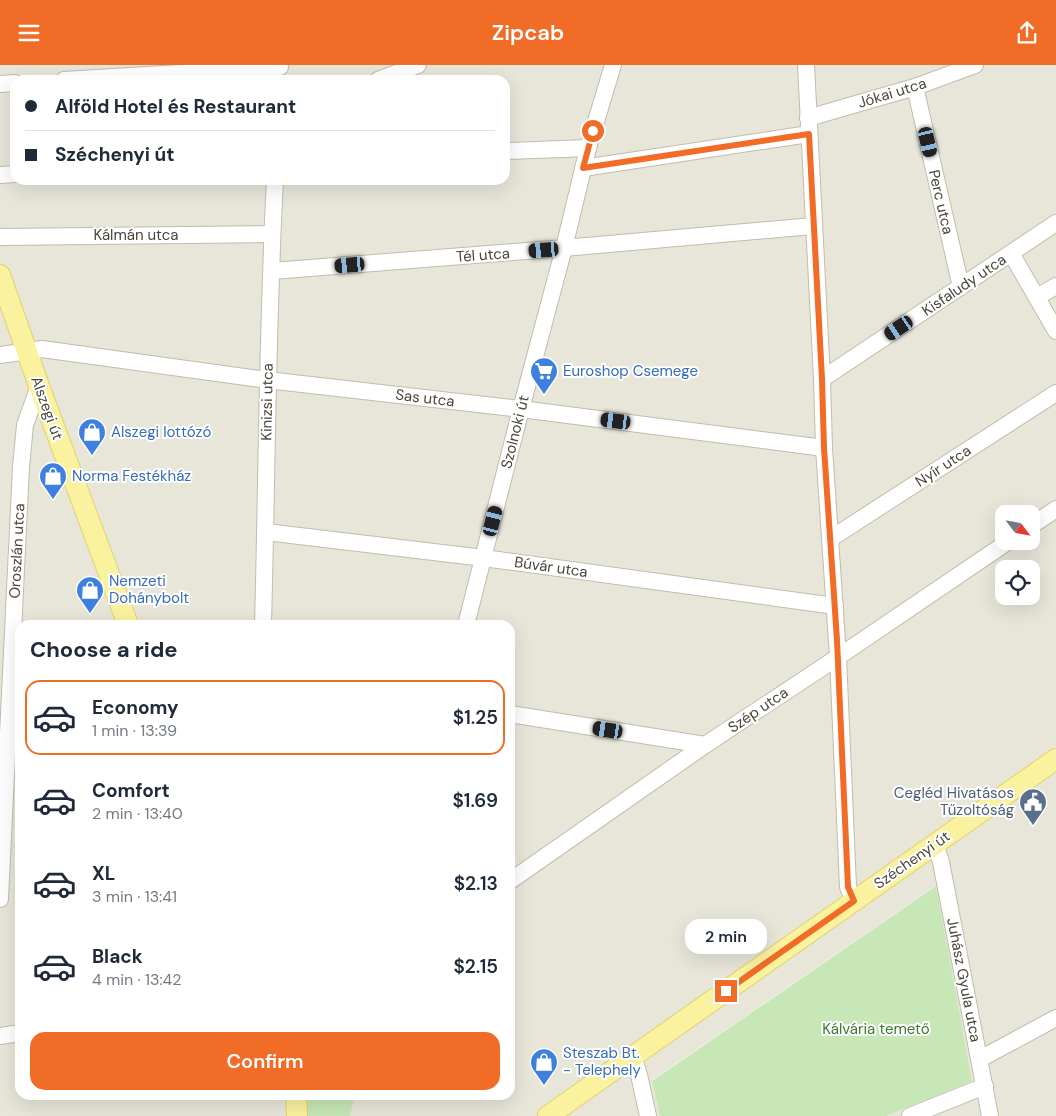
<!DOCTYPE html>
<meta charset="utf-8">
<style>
:root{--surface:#fff;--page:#f6f6f7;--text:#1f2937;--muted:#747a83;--line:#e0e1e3;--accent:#f16c26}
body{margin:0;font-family:"DM Sans",sans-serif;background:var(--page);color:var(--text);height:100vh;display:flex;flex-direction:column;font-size:19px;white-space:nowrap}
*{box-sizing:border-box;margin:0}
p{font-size:16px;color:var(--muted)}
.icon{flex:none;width:28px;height:28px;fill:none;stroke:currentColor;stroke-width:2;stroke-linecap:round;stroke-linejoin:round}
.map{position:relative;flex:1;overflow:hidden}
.panel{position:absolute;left:15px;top:555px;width:500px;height:480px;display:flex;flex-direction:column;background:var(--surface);border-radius:15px;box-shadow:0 5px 20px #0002}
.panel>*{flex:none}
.guide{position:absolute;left:10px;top:10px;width:500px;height:110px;border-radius:15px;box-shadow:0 5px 20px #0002;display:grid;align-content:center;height:110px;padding:0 15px;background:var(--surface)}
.needle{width:32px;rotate:122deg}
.buttons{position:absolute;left:995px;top:440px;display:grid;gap:10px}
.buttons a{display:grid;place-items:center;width:45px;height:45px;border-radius:10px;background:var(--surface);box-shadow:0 5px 20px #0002;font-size:25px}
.end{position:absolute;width:22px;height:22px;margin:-11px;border:6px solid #f16c26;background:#fff;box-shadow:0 0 0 2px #fff}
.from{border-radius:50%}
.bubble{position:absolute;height:35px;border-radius:15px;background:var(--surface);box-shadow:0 5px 20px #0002;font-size:16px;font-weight:600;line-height:35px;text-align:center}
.car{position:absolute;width:15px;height:30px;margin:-15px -8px;border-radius:6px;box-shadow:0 0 4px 1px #0007;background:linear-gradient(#222 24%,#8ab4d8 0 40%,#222 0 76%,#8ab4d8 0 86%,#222 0)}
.guide b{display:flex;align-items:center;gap:18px;height:48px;font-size:19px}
.guide b+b{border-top:1px solid var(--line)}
.guide i{width:12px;height:12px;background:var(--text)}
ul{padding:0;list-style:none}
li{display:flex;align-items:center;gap:15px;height:75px;margin:0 10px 8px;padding:0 5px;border:2px solid transparent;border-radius:15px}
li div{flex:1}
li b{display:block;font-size:19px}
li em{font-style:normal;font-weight:600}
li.current{border-color:var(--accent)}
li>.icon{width:45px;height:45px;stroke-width:1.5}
h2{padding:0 15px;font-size:22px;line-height:60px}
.action{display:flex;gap:10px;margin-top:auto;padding:10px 15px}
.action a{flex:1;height:58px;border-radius:15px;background:var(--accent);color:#fff;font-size:20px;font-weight:600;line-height:58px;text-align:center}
header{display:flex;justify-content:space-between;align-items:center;height:65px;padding:0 15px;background:var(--accent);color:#fff;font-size:22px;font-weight:600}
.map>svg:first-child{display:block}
.residential{fill:#e8e6d9;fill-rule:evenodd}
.green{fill:#c7e7b6}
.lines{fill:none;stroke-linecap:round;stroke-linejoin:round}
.minor-casing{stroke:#c0bdad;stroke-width:18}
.major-casing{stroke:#dfd36e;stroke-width:22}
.minor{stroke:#fff;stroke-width:16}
.major{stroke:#faf29e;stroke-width:20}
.route{stroke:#f16c26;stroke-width:6}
.labels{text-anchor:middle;stroke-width:4;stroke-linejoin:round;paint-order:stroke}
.street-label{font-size:15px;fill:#484539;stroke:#fff}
.shop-label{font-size:15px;fill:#366cbe;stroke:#fff;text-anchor:start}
.service-label{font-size:15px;fill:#4e5e75;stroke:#fff;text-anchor:end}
.park-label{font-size:15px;fill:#3b792e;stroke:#fff}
</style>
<header><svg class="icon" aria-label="menu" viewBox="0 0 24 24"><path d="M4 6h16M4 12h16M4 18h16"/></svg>Zipcab<svg class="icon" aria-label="share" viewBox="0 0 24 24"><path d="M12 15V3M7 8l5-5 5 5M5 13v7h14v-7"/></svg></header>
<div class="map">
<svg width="1056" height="1051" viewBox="0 0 1056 1051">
<rect width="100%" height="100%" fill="#f5f3eb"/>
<path class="residential" d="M 0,0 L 1056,0 L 1056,1051 L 886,1051 L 972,1015 L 935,821 L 652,1015 L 660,1051 L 0,1051 ZM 15,15 L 505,15 L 505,115 L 15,115 ZM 1004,449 L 1031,449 L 1031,476 L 1004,476 ZM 1004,504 L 1031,504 L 1031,531 L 1004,531 ZM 20,560 L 510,560 L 510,1030 L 20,1030 Z"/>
<g class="green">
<path d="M 936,821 L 972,1016 L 886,1051 L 660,1051 L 652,1016 Z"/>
<path d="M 310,1030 L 355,1030 L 350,1051 L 303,1051 L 306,1036 Z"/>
</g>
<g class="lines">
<g class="minor-casing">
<g id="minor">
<path d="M 806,0 L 822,314 L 824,383 L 838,592 L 848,822 L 854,836"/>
<path d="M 64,15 L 280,2"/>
<path d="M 378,15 L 418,0"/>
<path d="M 0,19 L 15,18"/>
<path d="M 915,22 L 961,222"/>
<path d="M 808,53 L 915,22 L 975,0"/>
<path d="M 505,86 L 588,83"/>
<path d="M 583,103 L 809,69"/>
<path d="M 0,110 L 15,109"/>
<path d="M 0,172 L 272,169"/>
<path d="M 1011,188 L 1056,266"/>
<path d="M 272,206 L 564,183 L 813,161"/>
<path d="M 1037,232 L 1056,221"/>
<path d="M 0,290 L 42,284 L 267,315 L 521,344 L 824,383"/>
<path d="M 822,314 L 1056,158"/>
<path d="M 1031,461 L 1056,444"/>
<path d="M 266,467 L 484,493 L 835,541"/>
<path d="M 830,474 L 1056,328"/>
<path d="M 263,560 C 267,412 267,263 275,115"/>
<path d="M 466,560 L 521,344 L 564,183 L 588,83 L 613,0"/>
<path d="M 510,649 L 705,680"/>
<path d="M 935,779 L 941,797 L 990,1051"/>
<path d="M 510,816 L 705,680 L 838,592 L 1009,476"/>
<path d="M 0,834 L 21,402 L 25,360 L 39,321"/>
<path d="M 0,971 L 20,968"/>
<path d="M 633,991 L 639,1010 L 648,1051"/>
<path d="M 980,994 L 1056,953"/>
<path d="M 910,1051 L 985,1021"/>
</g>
</g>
<g class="major-casing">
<g id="major">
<path d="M 0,210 L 39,321 L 128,560"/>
<path d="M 296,1030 L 297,1051"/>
<path d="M 548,1051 L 1056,694"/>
</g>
</g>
<use href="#minor" class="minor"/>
<use href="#major" class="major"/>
</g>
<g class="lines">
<path class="route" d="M 593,66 L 583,103 L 809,69 L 822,314 L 824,383 L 837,575 L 848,822 L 854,836 L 726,926"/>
</g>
<defs>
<g id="supermarket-pin" transform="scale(1.4375)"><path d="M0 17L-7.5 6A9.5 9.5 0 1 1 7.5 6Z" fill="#3f7fe0" stroke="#fff"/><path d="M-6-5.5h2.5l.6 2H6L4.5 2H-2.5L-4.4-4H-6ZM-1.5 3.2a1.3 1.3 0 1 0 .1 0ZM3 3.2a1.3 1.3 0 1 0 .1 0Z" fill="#fff"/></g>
<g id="shop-pin" transform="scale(1.4375)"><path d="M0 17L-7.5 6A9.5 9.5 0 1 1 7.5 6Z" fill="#3f7fe0" stroke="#fff"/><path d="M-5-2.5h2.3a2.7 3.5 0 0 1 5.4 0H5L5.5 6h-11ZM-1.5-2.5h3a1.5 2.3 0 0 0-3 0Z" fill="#fff"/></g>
<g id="civic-pin" transform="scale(1.4375)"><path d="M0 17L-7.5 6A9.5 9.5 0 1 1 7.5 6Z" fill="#5c6f8a" stroke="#fff"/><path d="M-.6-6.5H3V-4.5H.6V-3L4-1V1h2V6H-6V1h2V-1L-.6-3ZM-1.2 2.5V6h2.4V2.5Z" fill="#fff"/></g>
</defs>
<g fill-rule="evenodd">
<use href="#supermarket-pin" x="544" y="306"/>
<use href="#shop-pin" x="92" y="367"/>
<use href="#shop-pin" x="53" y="411"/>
<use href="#shop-pin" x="90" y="525"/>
<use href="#civic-pin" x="1033" y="737"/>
<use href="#shop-pin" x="544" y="997"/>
</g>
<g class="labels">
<g class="street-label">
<text transform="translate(892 28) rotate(-17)" y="5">Jókai utca</text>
<text transform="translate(941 137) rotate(77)" y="5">Perc utca</text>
<text x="136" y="175">Kálmán utca</text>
<text transform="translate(483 190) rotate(-4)" y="5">Tél utca</text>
<text transform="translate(964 220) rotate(-34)" y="5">Kisfaludy utca</text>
<text transform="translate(425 333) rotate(7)" y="5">Sas utca</text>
<text transform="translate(267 337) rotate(-89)" y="5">Kinizsi utca</text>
<text transform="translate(47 343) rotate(70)" y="5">Alszegi út</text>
<text transform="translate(515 367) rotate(-76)" y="5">Szolnoki út</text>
<text transform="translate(943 401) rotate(-33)" y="5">Nyír utca</text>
<text transform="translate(17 486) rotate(-87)" y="5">Oroszlán utca</text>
<text transform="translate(551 502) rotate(8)" y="5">Búvár utca</text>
<text transform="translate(758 645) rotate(-34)" y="5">Szép utca</text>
<text transform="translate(912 795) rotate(-35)" y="5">Széchenyi út</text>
<text transform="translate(964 915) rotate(79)" y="5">Juhász Gyula utca</text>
</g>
<g class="shop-label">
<text x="563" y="311">Euroshop Csemege</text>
<text x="111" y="372">Alszegi lottózó</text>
<text x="72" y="416">Norma Festékház</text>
<text x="109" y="521">Nemzeti<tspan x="109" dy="17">Dohánybolt</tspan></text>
<text x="563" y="993">Steszab Bt.<tspan x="563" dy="17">- Telephely</tspan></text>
</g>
<g class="service-label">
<text x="1014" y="733">Cegléd Hivatásos<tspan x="1014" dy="17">Tűzoltóság</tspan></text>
</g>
<g class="park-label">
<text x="876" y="969">Kálvária temető</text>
</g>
</g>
</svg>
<div class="buttons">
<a><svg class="needle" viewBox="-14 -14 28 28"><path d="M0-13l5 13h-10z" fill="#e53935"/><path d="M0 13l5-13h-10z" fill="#747a83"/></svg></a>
<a><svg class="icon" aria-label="locate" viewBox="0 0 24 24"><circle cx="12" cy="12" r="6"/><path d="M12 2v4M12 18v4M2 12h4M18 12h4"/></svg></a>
</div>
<i class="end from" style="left:593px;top:66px"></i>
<i class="end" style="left:726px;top:926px"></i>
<div class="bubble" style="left:685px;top:854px;width:82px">2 min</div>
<i class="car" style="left:928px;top:77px;rotate:167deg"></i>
<i class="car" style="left:544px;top:185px;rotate:266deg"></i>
<i class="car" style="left:350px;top:200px;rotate:265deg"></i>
<i class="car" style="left:899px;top:263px;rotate:236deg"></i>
<i class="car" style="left:616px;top:356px;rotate:277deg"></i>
<i class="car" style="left:493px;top:456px;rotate:14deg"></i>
<i class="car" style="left:608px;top:665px;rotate:279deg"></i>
<div class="guide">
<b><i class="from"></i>Alföld Hotel és Restaurant</b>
<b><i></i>Széchenyi út</b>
</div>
<section class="panel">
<h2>Choose a ride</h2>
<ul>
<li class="current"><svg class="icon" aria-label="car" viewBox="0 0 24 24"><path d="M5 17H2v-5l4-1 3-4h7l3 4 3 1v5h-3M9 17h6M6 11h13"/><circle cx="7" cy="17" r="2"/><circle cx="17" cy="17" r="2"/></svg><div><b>Economy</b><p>1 min · 13:39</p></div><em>$1.25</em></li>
<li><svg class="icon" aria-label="car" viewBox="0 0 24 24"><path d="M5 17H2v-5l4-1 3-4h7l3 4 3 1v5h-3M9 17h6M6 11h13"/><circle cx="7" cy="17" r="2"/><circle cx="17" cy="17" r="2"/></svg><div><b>Comfort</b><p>2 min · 13:40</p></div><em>$1.69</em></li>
<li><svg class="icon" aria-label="car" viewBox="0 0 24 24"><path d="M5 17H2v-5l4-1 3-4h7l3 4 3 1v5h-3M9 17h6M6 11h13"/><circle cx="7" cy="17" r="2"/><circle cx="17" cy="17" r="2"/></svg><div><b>XL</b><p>3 min · 13:41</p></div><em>$2.13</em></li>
<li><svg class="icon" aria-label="car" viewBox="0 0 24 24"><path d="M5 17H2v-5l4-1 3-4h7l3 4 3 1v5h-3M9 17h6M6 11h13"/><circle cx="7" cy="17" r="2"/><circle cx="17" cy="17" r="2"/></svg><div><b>Black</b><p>4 min · 13:42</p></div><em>$2.15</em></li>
</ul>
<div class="action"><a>Confirm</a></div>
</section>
</div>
